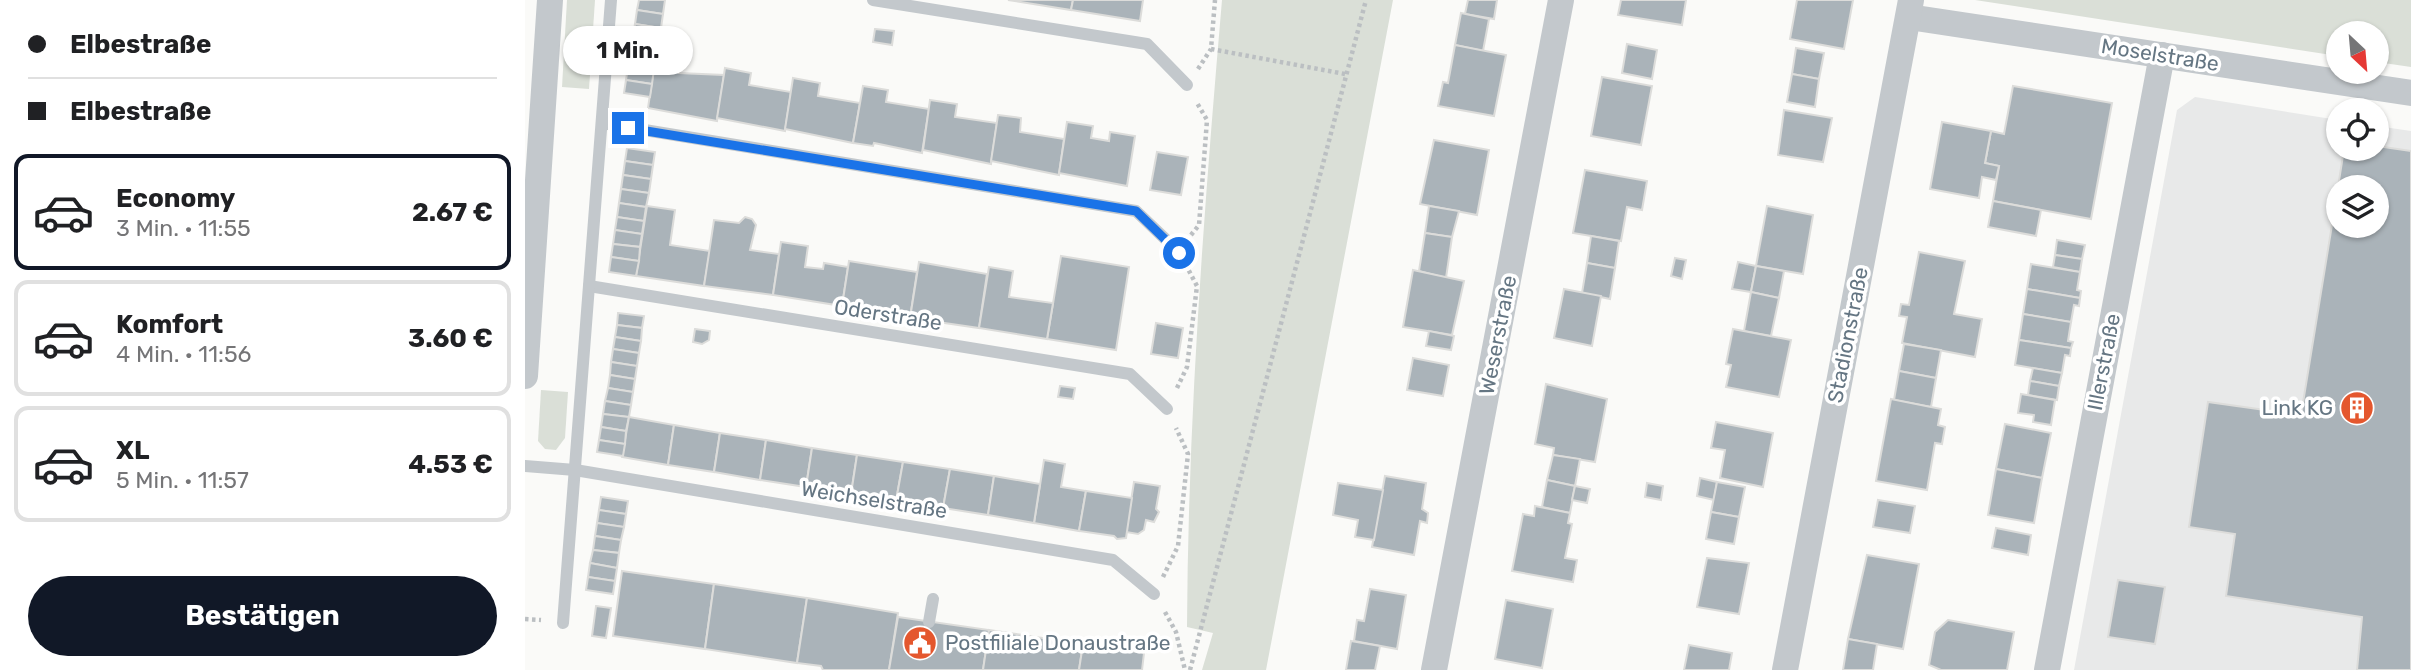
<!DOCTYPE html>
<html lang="de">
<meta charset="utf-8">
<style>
:root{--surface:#fff;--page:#f2f2f2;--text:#202124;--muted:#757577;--line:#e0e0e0;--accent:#111827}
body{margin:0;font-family:Rubik,sans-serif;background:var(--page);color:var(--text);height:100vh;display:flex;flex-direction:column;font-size:26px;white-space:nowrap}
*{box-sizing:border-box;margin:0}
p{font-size:23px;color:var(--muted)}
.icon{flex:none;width:38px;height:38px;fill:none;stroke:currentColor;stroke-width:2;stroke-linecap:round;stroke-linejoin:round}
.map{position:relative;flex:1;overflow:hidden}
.details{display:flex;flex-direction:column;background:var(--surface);width:525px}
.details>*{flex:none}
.top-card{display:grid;align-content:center;height:154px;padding:0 28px;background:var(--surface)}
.needle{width:46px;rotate:154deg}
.controls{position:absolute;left:1801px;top:21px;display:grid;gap:14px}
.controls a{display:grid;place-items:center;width:63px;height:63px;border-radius:50%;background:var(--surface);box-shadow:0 2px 5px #0004;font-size:35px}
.end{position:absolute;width:32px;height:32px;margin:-16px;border:9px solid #1a73e8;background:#fff;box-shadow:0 0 0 4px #fff}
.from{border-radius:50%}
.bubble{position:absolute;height:49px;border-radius:24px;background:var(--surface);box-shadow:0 2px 5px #0004;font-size:23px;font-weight:700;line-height:49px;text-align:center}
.top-card b{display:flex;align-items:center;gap:24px;height:66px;font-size:26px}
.top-card b+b{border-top:2px solid var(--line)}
.top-card i{width:18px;height:18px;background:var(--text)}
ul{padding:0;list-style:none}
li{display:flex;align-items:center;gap:21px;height:116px;margin:0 14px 10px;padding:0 14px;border:4px solid var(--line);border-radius:14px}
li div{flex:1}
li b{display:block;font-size:26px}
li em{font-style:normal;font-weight:700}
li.selected{border-color:var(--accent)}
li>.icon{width:63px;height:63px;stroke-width:1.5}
.button{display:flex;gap:14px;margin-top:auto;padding:14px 28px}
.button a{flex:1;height:80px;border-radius:42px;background:var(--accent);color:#fff;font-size:28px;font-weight:700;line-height:80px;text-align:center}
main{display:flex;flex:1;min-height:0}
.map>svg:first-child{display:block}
.built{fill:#e8e9e9;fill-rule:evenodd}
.green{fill:#dadfd7}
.building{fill:#aab3b9;stroke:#dcdcda;stroke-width:2}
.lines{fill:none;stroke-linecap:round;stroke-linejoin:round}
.path{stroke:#bbbfc2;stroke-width:4.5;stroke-dasharray:3.5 3.5;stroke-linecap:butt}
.lane{stroke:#c3c8cc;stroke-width:12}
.street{stroke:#c3c8cc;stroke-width:26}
.route{stroke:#1a73e8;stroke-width:9}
.labels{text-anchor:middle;stroke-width:7;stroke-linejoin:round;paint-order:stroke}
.street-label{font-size:21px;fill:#657683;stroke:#fff}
.poi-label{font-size:21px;fill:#657683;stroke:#fff;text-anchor:end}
</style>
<main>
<section class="details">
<div class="top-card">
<b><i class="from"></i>Elbestraße</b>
<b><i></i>Elbestraße</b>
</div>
<ul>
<li class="selected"><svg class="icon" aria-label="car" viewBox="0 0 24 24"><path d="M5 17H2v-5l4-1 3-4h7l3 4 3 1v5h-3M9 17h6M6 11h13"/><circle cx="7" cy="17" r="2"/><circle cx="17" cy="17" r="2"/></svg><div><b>Economy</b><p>3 Min. · 11:55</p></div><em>2.67 €</em></li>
<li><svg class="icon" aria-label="car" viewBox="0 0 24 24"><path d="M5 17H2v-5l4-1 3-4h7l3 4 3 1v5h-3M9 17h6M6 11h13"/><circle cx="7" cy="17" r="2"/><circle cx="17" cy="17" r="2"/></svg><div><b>Komfort</b><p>4 Min. · 11:56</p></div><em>3.60 €</em></li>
<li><svg class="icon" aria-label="car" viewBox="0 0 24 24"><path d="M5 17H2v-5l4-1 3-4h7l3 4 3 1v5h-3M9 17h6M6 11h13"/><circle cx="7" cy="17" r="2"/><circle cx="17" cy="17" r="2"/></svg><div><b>XL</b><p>5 Min. · 11:57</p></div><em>4.53 €</em></li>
</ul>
<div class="button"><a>Bestätigen</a></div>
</section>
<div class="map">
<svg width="1886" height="670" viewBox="0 0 1886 670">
<rect width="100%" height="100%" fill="#fafaf8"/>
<path class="built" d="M 1670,97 L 1813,120 L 1813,149 L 1852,149 L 1852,126 L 1886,131 L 1886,670 L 1549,670 L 1652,110 ZM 1813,187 L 1852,187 L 1852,226 L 1813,226 Z"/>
<g class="green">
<path d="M 42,0 L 70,0 L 64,89 L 37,87 Z"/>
<path d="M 697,0 L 868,0 L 741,670 L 677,670 L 688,633 L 662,627 C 663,418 679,209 697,0 Z"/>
<path d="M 1450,0 L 1886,0 L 1886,67 L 1852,62 L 1852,33 L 1813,33 L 1813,56 Z"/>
<path d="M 16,390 L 43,392 L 40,438 L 31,450 L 20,449 L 13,441 Z"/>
</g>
<g class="building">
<path d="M 114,0 L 140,0 L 138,14 L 112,10 Z"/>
<path d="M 483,0 L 548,0 L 546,10 Z"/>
<path d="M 548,0 L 618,0 L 615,21 L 546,10 Z"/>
<path d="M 943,0 L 972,0 L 969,19 L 940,14 Z"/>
<path d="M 1096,0 L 1161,0 L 1157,25 L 1093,15 Z"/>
<path d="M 1272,0 L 1328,0 L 1319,49 L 1265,39 Z"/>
<path d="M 112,10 L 138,14 L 136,28 L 110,24 Z"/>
<path d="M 936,13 L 964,19 L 958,51 L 930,45 Z"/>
<path d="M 110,24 L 136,28 L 134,42 L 108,37 Z"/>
<path d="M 350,29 L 369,31 L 367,45 L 348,42 Z"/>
<path d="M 108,37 L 134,42 L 132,56 L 106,52 Z"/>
<path d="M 1102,44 L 1132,50 L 1127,79 L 1097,73 Z"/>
<path d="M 930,45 L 981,55 L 969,116 L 913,106 L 918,82 L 923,83 Z"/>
<path d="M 1271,48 L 1299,53 L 1294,79 L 1267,74 Z"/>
<path d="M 105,52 L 132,56 L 129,69 L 103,66 Z"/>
<path d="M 131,54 L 157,58 L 154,73 L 199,75 L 192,121 L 123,108 Z"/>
<path d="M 103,66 L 129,69 L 127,84 L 101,80 Z"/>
<path d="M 200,68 L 226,73 L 224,85 L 266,92 L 260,131 L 192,118 Z"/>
<path d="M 1267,74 L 1294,79 L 1290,107 L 1262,102 Z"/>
<path d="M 1077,77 L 1127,86 L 1116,145 L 1066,136 Z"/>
<path d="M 268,78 L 295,83 L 293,96 L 335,103 L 328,143 L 260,129 Z"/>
<path d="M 101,80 L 127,84 L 125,97 L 99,93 Z"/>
<path d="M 338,86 L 363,90 L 361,102 L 404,109 L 397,153 L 349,143 L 348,146 L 328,143 Z"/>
<path d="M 1488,86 L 1587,103 L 1566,219 L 1468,201 L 1474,166 L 1460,163 L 1466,131 L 1479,134 Z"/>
<path d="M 405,100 L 432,104 L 430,117 L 472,123 L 466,164 L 398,150 Z"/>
<path d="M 1259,110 L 1307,118 L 1298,162 L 1253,155 Z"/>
<path d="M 473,115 L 496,118 L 495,132 L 539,139 L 534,175 L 466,161 Z"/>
<path d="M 542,122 L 568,126 L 566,138 L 584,141 L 585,132 L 610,136 L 602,186 L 534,173 Z"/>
<path d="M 1417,122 L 1466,131 L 1460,163 L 1474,166 L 1471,180 L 1457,177 L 1454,198 L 1405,189 Z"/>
<path d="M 909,140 L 964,150 L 952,215 L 895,204 Z"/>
<path d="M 1852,146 L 1886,151 L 1886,670 L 1832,670 L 1837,617 L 1701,596 L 1710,534 L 1664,527 L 1683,402 L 1776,415 L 1813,188 L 1813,226 L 1852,226 L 1852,187 L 1813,187 L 1819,149 L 1852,149 Z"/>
<path d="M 102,148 L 130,152 L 128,165 L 100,161 Z"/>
<path d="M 632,152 L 663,157 L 656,195 L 625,190 Z"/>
<path d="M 100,161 L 128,165 L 126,179 L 98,175 Z"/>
<path d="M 1060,170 L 1122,181 L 1117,210 L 1102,207 L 1096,241 L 1048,233 Z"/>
<path d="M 98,175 L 126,179 L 124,193 L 96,189 Z"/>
<path d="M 96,189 L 124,193 L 121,207 L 94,203 Z"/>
<path d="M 1468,201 L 1516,210 L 1511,236 L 1463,227 Z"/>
<path d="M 94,203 L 121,207 L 119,221 L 92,217 Z"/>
<path d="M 122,206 L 150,210 L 145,245 L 185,251 L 179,286 L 111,276 Z"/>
<path d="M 904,206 L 934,211 L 927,237 L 900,233 Z"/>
<path d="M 1242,206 L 1288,215 L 1278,274 L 1231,266 Z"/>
<path d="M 92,217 L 119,221 L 117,234 L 90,230 Z"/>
<path d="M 220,217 L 227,219 L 231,225 L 225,250 L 254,254 L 248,295 L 179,286 L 189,220 L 214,223 Z"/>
<path d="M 90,230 L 117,234 L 115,247 L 88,244 Z"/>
<path d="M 900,233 L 927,237 L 921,278 L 894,271 Z"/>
<path d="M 1066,236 L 1094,241 L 1090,268 L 1062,263 Z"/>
<path d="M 1532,240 L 1560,245 L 1557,259 L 1530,255 Z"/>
<path d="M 256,242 L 283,246 L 280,267 L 298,269 L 299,263 L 323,267 L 317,306 L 248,295 Z"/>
<path d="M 88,244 L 115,247 L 114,261 L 86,257 Z"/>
<path d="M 1394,252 L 1440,261 L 1429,314 L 1457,319 L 1450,357 L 1377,343 L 1382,317 L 1374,316 L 1376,304 L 1384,305 Z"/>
<path d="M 1530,255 L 1557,259 L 1555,272 L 1528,267 Z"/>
<path d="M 536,256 L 604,267 L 591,350 L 522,339 Z"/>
<path d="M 86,257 L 114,261 L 111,276 L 84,272 Z"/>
<path d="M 1150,258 L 1161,260 L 1157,279 L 1146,276 Z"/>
<path d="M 324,261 L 392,272 L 385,318 L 317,306 Z"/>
<path d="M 394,262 L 462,274 L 454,328 L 385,318 Z"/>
<path d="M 1213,262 L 1231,266 L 1226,292 L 1207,289 Z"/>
<path d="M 1062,263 L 1090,268 L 1085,299 L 1057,293 Z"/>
<path d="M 1506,264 L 1555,272 L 1552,290 L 1556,291 L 1555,298 L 1502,289 Z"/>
<path d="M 1231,266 L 1259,271 L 1254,298 L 1226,292 Z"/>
<path d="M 464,267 L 488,271 L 484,297 L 528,303 L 522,339 L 454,328 Z"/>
<path d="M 888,270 L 939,281 L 927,335 L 878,327 Z"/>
<path d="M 1039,289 L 1076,296 L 1067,346 L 1029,338 Z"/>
<path d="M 1502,289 L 1555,298 L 1554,306 L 1549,305 L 1546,322 L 1498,314 Z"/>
<path d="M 1226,292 L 1254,298 L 1246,336 L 1219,331 Z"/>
<path d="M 93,313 L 119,316 L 117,328 L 92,325 Z"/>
<path d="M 1498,314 L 1546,322 L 1543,341 L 1548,342 L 1546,348 L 1494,340 Z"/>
<path d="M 631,323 L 658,328 L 653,358 L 626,354 Z"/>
<path d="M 92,325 L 117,328 L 116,341 L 90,337 Z"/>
<path d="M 170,329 L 185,331 L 184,340 L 177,344 L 168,342 Z"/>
<path d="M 1208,329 L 1266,340 L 1254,397 L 1201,387 L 1206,365 L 1201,364 Z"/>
<path d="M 904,331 L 929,336 L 926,350 L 901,346 Z"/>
<path d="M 90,337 L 116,341 L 114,353 L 88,349 Z"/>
<path d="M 1494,340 L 1546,348 L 1545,356 L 1540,355 L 1537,373 L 1490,365 Z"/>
<path d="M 1379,344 L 1416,350 L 1411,378 L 1374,371 Z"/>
<path d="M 88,349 L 114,353 L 112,366 L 86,362 Z"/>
<path d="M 888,358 L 924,365 L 918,396 L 882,390 Z"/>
<path d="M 86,362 L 112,366 L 110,379 L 85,375 Z"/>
<path d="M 1508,368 L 1537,373 L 1534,386 L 1505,381 Z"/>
<path d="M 1374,371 L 1411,378 L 1406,407 L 1369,400 Z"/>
<path d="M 85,375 L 110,379 L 108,392 L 83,388 Z"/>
<path d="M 1505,381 L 1534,386 L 1532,400 L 1503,395 Z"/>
<path d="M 1021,384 L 1082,399 L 1070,462 L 1028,455 L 1029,448 L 1010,444 Z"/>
<path d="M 535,386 L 550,388 L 548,399 L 533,397 Z"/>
<path d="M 83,388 L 108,392 L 106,405 L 80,401 Z"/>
<path d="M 1496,394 L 1530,400 L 1526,425 L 1508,422 L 1509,415 L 1493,413 Z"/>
<path d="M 1366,399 L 1416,409 L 1413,425 L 1420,427 L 1417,444 L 1410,443 L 1402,490 L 1351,481 Z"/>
<path d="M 80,401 L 106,405 L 104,417 L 78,414 Z"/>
<path d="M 78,414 L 104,417 L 101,431 L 76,427 Z"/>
<path d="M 104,417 L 149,425 L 143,465 L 97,457 Z"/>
<path d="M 1191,422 L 1248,433 L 1238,487 L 1195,478 L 1200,450 L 1186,448 Z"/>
<path d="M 1480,424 L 1526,433 L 1517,478 L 1471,469 Z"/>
<path d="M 149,425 L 195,433 L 189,472 L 143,465 Z"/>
<path d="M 76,427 L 101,431 L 100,444 L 74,440 Z"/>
<path d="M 195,433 L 241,440 L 235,480 L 189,472 Z"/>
<path d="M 74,440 L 100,444 L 98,456 L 72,452 Z"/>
<path d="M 241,440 L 287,448 L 281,487 L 235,480 Z"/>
<path d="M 287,448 L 332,455 L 326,494 L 281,487 Z"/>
<path d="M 332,455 L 378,462 L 371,501 L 326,494 Z"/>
<path d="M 1028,455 L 1055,459 L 1050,486 L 1022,480 Z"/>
<path d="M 519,460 L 540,464 L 536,487 L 561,491 L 554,531 L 509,523 Z"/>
<path d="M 378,462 L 425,469 L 418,508 L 371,501 Z"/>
<path d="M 425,469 L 469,476 L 463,515 L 418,508 Z"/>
<path d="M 1471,469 L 1517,478 L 1509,523 L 1463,515 Z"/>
<path d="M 469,476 L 515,484 L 509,523 L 463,515 Z"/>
<path d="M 860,476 L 901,483 L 897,509 L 903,513 L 902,523 L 895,521 L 889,555 L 847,547 Z"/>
<path d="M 1175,478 L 1192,482 L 1189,500 L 1172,496 Z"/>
<path d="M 1022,480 L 1050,486 L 1045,513 L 1017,507 Z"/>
<path d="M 609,482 L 635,486 L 631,509 L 634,512 L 629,522 L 621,520 L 619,530 L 613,534 L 601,532 Z"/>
<path d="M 1192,482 L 1220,487 L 1214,517 L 1186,512 Z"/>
<path d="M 813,483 L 858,490 L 849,540 L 830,537 L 833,520 L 808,515 Z"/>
<path d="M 1122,483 L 1138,486 L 1136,500 L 1120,497 Z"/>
<path d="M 1050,486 L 1065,489 L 1062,503 L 1047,500 Z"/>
<path d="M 561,491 L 607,498 L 601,538 L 592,539 L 589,536 L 554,531 Z"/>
<path d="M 76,497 L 103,501 L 101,514 L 74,510 Z"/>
<path d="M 1353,500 L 1390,506 L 1385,533 L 1348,527 Z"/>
<path d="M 1010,506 L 1045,513 L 1043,523 L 1047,524 L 1040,558 L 1052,560 L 1048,582 L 987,571 L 998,514 L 1009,516 Z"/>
<path d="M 74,510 L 101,514 L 99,527 L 72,523 Z"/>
<path d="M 1186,512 L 1214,517 L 1209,544 L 1181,539 Z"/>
<path d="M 72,523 L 99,527 L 96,540 L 70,536 Z"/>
<path d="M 1471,528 L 1506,535 L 1503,555 L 1467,548 Z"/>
<path d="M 70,536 L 96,540 L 94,553 L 68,550 Z"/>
<path d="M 68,550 L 94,553 L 92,568 L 65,563 Z"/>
<path d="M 1342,555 L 1394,564 L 1378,649 L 1323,639 Z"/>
<path d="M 1182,558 L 1224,563 L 1214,614 L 1172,607 Z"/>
<path d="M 65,563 L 92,568 L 90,581 L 63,577 Z"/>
<path d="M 97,571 L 189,584 L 180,649 L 88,636 Z"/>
<path d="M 63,577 L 90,581 L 88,594 L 61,590 Z"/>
<path d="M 1593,580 L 1640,587 L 1630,644 L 1583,637 Z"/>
<path d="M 189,584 L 282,598 L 272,663 L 180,649 Z"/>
<path d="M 845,589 L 881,595 L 872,649 L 829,641 L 832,620 L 839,621 Z"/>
<path d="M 282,598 L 373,613 L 364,670 L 298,670 L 296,666 L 272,663 Z"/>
<path d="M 981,600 L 1028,609 L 1017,668 L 970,659 Z"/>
<path d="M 71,606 L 86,608 L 81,638 L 67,636 Z"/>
<path d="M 373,617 L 464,630 L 458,670 L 364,670 Z"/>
<path d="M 1423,620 L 1489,632 L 1482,670 L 1416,670 L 1404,665 L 1410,632 Z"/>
<path d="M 464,630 L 558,644 L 554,670 L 458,670 Z"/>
<path d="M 1323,639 L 1352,644 L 1348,670 L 1318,670 Z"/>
<path d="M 826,641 L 855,646 L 850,670 L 821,670 Z"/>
<path d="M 558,644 L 619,653 L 617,670 L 554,670 Z"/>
<path d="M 1164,645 L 1207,653 L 1204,670 L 1159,670 Z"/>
</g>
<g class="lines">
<g class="path">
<path d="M 686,49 L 820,74"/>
<path d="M 673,69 L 686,49 L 690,0"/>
<path d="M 666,235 L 674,225 L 682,120 L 672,103"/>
<path d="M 652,388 L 662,367 L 672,286 L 663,269"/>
<path d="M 638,577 L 653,546 L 663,454 L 651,428"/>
<path d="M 640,612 L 651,632 L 660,670"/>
<path d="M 0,619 L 16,620"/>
<path d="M 665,670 L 841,0"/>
</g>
<g class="lane">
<path d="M 348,0 L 622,44 L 662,85"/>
<path d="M 77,123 L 611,211 L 654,252"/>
<path d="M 64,286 L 605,374 L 642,409"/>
<path d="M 0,466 L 50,470 L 588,560 L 629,594"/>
<path d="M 404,622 L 408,599"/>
<path d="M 38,623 L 86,0"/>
</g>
<g class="street">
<path d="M 1384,17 L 1886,93"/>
<path d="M 0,376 L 25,0"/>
<path d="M 909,670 L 1036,0"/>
<path d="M 1260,670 L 1386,0"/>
<path d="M 1522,670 L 1637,55"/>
</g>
</g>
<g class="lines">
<path class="route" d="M 103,128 L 611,211 L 654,253"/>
</g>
<defs>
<g id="building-disc" transform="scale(1.75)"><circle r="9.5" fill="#e4572e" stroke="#fff"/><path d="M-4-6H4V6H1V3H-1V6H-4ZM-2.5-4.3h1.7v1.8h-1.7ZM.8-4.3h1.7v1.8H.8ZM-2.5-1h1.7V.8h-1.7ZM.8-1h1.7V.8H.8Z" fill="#fff"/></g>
<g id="civic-disc" transform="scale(1.75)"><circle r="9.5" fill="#e4572e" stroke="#fff"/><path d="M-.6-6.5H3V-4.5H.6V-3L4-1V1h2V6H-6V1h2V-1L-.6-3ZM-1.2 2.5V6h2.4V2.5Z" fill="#fff"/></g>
</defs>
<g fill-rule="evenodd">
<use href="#building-disc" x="1832" y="408"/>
<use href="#civic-disc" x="395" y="643"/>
</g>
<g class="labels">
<g class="street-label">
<text transform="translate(1635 55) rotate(9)" y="7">Moselstraße</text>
<text transform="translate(363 315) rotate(9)" y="7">Oderstraße</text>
<text transform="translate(973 335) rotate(-79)" y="7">Weserstraße</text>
<text transform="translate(1323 335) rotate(-79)" y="7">Stadionstraße</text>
<text transform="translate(1579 362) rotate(-79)" y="7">Illerstraße</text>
<text transform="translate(349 500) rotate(9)" y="7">Weichselstraße</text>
</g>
<g class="poi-label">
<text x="1808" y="415">Link KG</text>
<text x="420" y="650" text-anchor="start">Postfiliale Donaustraße</text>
</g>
</g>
</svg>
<div class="controls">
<a><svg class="needle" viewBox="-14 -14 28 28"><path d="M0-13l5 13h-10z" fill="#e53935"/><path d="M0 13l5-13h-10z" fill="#757577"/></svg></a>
<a><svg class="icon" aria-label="locate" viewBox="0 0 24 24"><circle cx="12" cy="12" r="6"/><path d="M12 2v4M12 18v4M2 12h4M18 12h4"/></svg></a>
<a><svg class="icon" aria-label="layers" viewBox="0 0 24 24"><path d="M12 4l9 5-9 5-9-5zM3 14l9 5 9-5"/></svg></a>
</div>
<i class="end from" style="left:654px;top:253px"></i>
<i class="end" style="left:103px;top:128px"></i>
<div class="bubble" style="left:38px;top:26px;width:130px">1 Min.</div>
</div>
</main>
